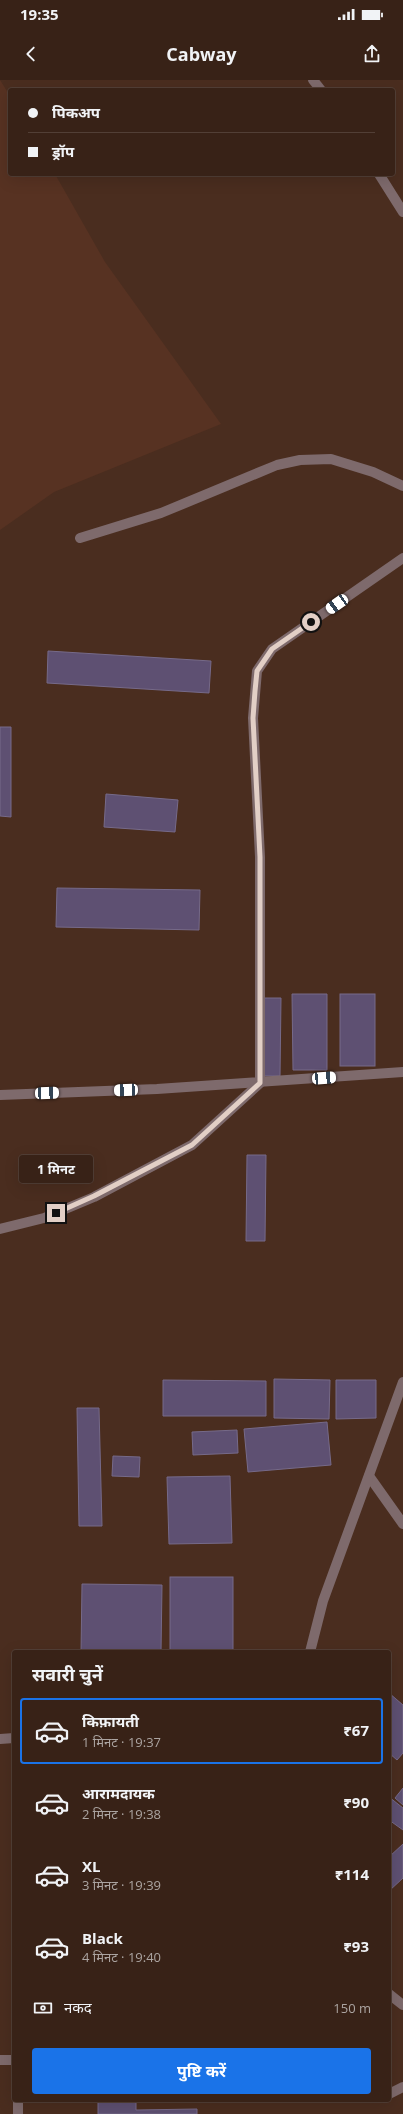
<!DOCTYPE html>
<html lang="hi">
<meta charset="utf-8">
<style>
:root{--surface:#382217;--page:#432f24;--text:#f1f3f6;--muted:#aba4a1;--line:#523f36;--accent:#1a73e8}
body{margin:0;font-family:"Open Sans","Noto Sans Devanagari",sans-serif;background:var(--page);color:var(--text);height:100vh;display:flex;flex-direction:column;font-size:15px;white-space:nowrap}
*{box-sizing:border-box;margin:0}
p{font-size:13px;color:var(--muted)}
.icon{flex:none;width:22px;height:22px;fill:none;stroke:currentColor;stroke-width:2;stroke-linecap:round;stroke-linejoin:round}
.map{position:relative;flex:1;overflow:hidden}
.side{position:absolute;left:12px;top:1570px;width:379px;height:452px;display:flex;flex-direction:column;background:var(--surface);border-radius:4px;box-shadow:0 4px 16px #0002,0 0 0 1px var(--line)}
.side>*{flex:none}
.banner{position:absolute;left:8px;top:8px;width:387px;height:88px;border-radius:4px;box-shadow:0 4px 16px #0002,0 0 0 1px var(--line);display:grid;align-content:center;height:88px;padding:0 20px;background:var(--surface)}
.end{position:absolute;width:18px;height:18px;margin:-9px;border:5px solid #e2cfc6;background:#111;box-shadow:0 0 0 2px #111}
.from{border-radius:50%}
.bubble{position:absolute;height:28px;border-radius:4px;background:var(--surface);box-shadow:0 4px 16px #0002,0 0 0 1px var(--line);font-size:13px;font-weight:700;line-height:28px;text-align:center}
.car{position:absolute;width:12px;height:24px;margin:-12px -6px;border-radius:5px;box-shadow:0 0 3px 1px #0007;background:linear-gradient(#fff 24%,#345 0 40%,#fff 0 76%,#345 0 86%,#fff 0)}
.banner b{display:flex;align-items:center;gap:14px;height:38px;font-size:15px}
.banner b+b{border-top:1px solid var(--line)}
.banner i{width:10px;height:10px;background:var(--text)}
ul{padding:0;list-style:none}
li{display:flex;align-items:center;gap:12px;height:66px;margin:0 8px 6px;padding:0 12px;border:2px solid transparent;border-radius:4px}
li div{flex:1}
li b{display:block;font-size:15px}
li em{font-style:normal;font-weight:700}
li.on{border-color:var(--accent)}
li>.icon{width:36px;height:36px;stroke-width:1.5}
h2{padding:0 20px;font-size:18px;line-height:48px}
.pay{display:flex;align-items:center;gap:10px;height:44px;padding:0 20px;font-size:15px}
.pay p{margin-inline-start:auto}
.primary-button{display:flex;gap:8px;margin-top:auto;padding:8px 20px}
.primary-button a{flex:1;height:46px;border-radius:4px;background:var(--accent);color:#fff;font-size:16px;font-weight:700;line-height:46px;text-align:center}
.status{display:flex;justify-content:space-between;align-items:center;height:28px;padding:0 20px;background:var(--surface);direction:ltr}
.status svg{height:11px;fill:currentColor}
header{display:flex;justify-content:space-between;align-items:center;height:52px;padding:0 20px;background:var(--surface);font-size:18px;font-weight:700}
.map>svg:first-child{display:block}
.built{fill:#573222}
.building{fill:#5e5072;stroke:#766a89}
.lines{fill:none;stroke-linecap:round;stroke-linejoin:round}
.minor{stroke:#7e6a6c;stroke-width:10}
.route{stroke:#e2cfc6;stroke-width:5}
</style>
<div class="status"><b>19:35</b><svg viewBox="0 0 49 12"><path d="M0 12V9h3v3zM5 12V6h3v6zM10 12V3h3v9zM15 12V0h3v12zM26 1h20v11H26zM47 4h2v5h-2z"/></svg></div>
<header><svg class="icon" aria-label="back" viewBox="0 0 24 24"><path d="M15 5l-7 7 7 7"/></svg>Cabway<svg class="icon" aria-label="share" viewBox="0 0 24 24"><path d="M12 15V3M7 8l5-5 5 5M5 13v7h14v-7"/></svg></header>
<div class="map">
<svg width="403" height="2034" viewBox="0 0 403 2034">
<rect width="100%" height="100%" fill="#4a2d1f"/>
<path class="built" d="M 0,0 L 10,16 L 10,94 L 55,94 L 105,182 L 221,344 L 54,412 L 0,450 Z"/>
<g class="building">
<path d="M 48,571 L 211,581 L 209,613 L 47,603 Z"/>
<path d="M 0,647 L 11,647 L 11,737 L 0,736 Z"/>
<path d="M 106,714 L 178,720 L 175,752 L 104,747 Z"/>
<path d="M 57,808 L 200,810 L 199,850 L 56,847 Z"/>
<path d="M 292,914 L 327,914 L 327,990 L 293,990 Z"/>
<rect x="340" y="914" width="35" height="72"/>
<path d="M 264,918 L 281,918 L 280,996 L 264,996 Z"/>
<path d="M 247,1075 L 266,1075 L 265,1161 L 246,1161 Z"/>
<path d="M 274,1299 L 330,1300 L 329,1339 L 274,1338 Z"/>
<path d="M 163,1300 L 266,1301 L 266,1336 L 163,1336 Z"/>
<path d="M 336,1300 L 376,1300 L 376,1338 L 336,1339 Z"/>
<path d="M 77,1328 L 99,1328 L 102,1446 L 79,1446 Z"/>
<path d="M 327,1342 L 331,1385 L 248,1392 L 244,1349 Z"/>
<path d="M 237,1350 L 238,1373 L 193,1375 L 192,1352 Z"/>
<path d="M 113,1376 L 140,1377 L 139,1397 L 112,1396 Z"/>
<path d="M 230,1396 L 232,1463 L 169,1464 L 167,1397 Z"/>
<rect x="170" y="1497" width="63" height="75"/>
<path d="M 82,1504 L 162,1505 L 161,1572 L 81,1572 Z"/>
<path d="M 389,1613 L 403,1625 L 403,1673 L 397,1680 L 389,1673 Z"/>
<path d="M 403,1708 L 403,1725 L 395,1718 Z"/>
<path d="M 389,1717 L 403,1728 L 403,1750 L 389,1740 Z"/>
<path d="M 403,1764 L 403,1798 L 389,1811 L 389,1777 Z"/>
<path d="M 98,2020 L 136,2020 L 136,2030 L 197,2029 L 197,2034 L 98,2034 Z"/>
</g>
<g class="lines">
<g class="minor">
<path d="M 313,0 L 321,10"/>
<path d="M 379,94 L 403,132"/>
<path d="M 80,458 L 161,433 L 277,385 L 300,380 L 331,379 L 373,392 L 403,406"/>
<path d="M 0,1015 L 157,1009 L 403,992"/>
<path d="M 0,1149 L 44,1138 L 94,1117 L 192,1065 L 260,1003 L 260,777 L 253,638 L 257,591 L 272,569 L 403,478"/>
<path d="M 369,1396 L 403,1444"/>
<path d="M 310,1572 L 323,1521 L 403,1302"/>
<path d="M 0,1659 L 14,1658"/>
<path d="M 389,1914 L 403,1925"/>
<path d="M 0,1980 L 14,1980"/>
<path d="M 389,2014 L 403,2007"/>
<path d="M 18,2034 L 18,2020"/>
</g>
</g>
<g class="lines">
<path class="route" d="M 56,1133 L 94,1116 L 192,1065 L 260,1003 L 260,777 L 253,638 L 255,611 L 257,591 L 272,569 L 311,542"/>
</g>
</svg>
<i class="end from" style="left:311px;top:542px"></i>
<i class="end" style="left:56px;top:1133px"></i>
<div class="bubble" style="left:19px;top:1075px;width:74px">1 मिनट</div>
<i class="car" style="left:337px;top:524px;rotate:235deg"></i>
<i class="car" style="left:324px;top:998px;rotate:86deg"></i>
<i class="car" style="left:126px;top:1010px;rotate:268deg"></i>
<i class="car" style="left:47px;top:1013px;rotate:88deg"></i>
<div class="banner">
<b><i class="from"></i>पिकअप</b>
<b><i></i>ड्रॉप</b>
</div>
<section class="side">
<h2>सवारी चुनें</h2>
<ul>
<li class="on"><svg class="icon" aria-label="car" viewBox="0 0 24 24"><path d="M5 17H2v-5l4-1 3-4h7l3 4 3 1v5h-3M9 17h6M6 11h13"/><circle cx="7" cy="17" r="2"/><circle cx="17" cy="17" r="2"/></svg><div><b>किफ़ायती</b><p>1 मिनट · 19:37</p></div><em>₹67</em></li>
<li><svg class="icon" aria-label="car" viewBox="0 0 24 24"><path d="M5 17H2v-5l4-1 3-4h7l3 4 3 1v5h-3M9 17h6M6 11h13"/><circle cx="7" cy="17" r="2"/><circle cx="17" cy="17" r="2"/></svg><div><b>आरामदायक</b><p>2 मिनट · 19:38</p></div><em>₹90</em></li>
<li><svg class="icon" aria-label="car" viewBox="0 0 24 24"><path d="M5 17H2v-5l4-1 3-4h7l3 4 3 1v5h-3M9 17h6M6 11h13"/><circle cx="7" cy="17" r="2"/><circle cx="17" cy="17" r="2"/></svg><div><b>XL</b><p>3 मिनट · 19:39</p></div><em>₹114</em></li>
<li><svg class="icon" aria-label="car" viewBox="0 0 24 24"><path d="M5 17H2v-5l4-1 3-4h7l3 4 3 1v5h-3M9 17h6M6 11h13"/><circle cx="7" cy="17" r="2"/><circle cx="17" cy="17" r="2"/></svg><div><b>Black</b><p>4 मिनट · 19:40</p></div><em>₹93</em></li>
</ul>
<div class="pay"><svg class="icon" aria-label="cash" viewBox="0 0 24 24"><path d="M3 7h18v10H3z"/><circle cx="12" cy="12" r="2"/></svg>नकद<p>150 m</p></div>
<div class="primary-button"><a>पुष्टि करें</a></div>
</section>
</div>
